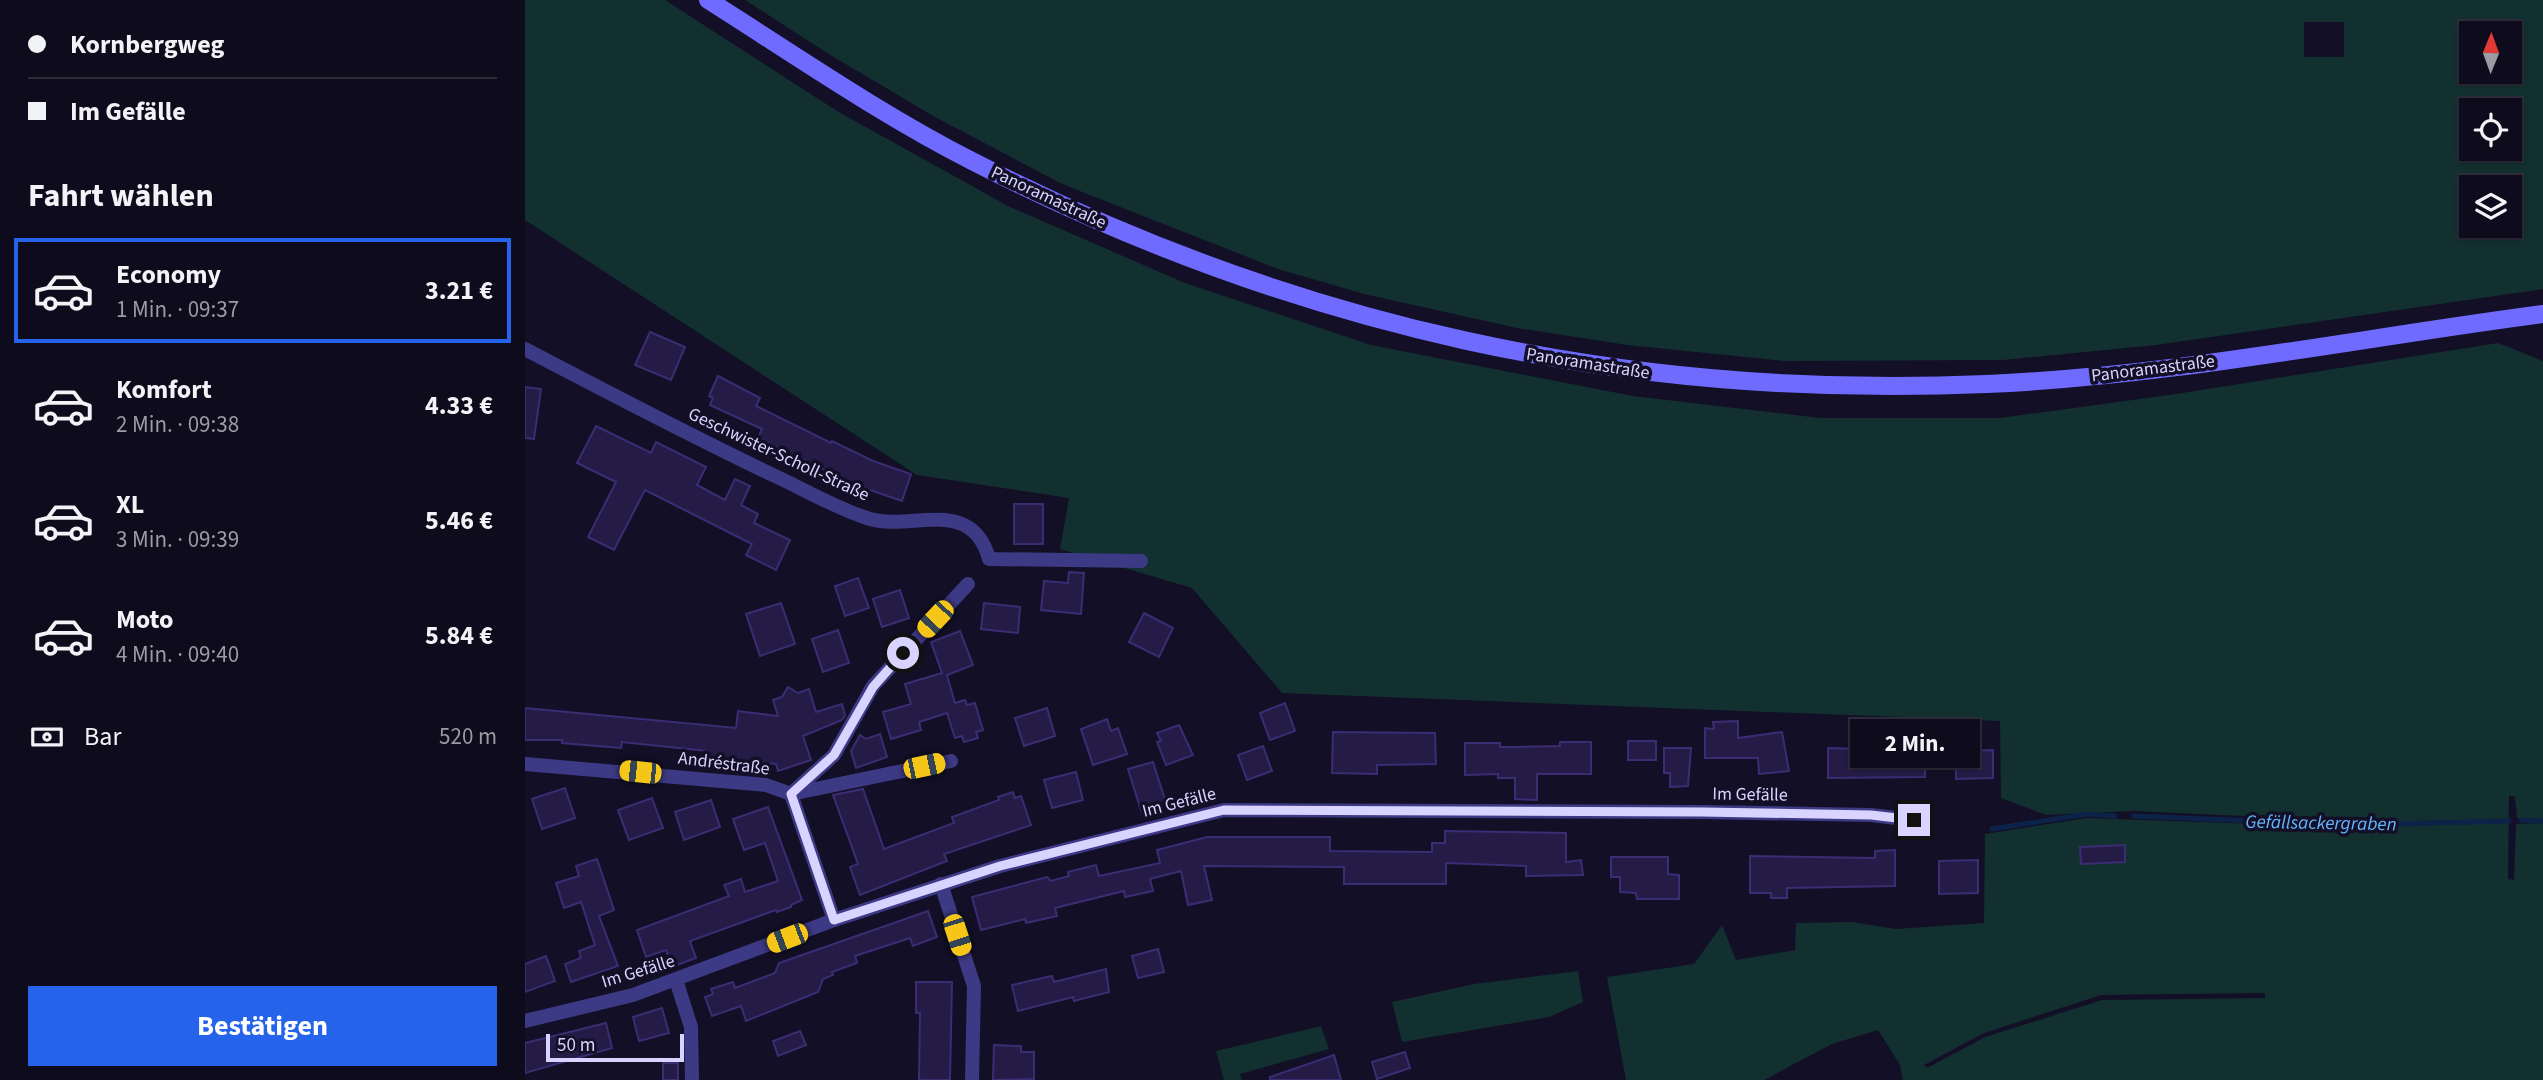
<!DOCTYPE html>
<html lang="de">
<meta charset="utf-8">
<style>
:root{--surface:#0e0b1c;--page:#171425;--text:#f1f3f6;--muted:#9b9ba3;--line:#2e2b3b;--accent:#2563eb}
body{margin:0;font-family:"Source Sans 3",sans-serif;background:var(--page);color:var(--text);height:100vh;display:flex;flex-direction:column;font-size:26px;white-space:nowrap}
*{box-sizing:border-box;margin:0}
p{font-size:23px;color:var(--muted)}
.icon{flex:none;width:38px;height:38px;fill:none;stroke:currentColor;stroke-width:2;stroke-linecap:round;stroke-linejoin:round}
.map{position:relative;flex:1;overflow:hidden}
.side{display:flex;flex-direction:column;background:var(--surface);width:525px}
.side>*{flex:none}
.top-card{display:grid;align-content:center;height:154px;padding:0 28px;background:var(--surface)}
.needle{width:46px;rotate:1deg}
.tools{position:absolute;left:1934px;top:21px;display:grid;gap:14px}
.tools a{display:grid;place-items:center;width:63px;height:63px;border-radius:0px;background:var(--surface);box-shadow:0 2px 5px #0004,0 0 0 2px var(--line);font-size:35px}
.scale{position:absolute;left:21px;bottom:18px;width:138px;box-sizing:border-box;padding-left:7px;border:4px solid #d9d4ff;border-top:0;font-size:19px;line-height:24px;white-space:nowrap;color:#d9d4ff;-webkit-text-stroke:5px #130f26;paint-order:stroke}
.end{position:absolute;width:32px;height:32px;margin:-16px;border:9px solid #d9d4ff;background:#111;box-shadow:0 0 0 4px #111}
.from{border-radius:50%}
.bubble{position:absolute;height:49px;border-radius:0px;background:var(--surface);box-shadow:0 2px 5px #0004,0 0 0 2px var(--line);font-size:23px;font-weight:700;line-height:49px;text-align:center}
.car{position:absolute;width:21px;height:42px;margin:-21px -10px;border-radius:9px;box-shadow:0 0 5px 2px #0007;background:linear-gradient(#f5c518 24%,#345 0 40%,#f5c518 0 76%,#345 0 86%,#f5c518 0)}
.top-card b{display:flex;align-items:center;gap:24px;height:66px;font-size:26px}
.top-card b+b{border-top:2px solid var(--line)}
.top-card i{width:18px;height:18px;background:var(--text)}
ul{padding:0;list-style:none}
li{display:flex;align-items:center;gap:21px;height:105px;margin:0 14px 10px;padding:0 14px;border:4px solid transparent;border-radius:0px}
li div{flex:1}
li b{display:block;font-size:26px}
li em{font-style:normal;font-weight:700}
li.on{border-color:var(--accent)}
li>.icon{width:63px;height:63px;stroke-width:1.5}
h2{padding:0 28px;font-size:32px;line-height:84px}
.pay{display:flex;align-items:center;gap:18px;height:77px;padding:0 28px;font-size:26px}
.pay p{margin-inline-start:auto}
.button{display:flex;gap:14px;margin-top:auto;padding:14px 28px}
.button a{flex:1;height:80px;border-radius:0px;background:var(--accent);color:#fff;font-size:28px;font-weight:700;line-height:80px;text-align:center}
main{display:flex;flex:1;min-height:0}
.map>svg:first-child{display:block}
.green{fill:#12302f;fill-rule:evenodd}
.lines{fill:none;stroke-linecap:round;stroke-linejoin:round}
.stream{stroke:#0c2248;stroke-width:5}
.building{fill:#241b47;stroke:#3b2d73;stroke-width:2}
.minor{stroke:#3d3a85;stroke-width:14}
.secondary{stroke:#6f6bff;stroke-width:18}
.route{stroke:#d9d4ff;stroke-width:9}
.labels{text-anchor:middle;stroke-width:7;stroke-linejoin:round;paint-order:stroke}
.street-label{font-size:18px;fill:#d9d4ff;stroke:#130f26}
.water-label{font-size:19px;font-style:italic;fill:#62b6ff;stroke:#130f26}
</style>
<main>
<section class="side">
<div class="top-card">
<b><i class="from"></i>Kornbergweg</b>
<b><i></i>Im Gefälle</b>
</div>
<h2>Fahrt wählen</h2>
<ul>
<li class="on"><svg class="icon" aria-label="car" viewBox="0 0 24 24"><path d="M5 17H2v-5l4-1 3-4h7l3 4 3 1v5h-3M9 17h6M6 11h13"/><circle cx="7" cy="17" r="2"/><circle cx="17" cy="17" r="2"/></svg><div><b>Economy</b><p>1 Min. · 09:37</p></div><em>3.21 €</em></li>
<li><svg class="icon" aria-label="car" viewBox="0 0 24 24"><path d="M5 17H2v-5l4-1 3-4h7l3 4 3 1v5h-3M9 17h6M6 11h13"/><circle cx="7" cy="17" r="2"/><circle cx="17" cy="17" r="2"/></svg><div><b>Komfort</b><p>2 Min. · 09:38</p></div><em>4.33 €</em></li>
<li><svg class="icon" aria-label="car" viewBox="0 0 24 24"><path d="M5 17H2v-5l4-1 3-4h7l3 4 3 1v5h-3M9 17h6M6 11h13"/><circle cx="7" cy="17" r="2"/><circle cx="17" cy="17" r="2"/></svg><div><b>XL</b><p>3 Min. · 09:39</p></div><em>5.46 €</em></li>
<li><svg class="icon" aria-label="car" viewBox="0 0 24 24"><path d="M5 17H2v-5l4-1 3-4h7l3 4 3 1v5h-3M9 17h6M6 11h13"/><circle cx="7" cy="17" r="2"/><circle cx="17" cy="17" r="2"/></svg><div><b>Moto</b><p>4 Min. · 09:40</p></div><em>5.84 €</em></li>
</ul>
<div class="pay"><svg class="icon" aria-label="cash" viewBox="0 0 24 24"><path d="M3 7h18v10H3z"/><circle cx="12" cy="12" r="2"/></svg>Bar<p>520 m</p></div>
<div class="button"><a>Bestätigen</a></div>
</section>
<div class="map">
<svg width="2018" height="1080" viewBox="0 0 2018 1080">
<rect width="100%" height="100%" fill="#130f26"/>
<g class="green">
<path d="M 0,0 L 140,0 L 312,111 L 485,207 L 660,283 L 846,345 L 1108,396 L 1295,418 L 1475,418 L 1651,394 L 1973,343 L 2018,361 L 2018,819 L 1992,818 L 1990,797 L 1984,795 L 1983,879 L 1989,880 L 1991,824 L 2018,823 L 2018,1080 L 1378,1080 L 1375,1065 L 1353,1030 L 1307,1044 L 1239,1080 L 1101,1080 L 1082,977 L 1169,964 L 1197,925 L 1211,960 L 1270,950 L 1271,923 L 1327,922 L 1371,929 L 1459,923 L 1460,834 L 1561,818 L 1851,828 L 1856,822 L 1608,811 L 1521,815 L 1476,798 L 1475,721 L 757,693 L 667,588 L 535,549 L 544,498 L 392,475 L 0,220 ZM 1740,993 L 1740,998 L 1577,1000 L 1460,1037 L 1402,1068 L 1399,1065 L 1459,1033 L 1576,995 Z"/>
<path d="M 220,0 L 2018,0 L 2018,289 L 1631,345 L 1478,360 L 1260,361 L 1102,345 L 992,328 L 839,294 L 753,269 L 537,184 L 410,117 L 307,56 ZM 1779,22 L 1819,22 L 1819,57 L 1779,57 ZM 1946,33 L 1984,33 L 1984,72 L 1946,72 ZM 1946,110 L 1984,110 L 1984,149 L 1946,149 ZM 1946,187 L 1984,187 L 1984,226 L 1946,226 Z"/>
<path d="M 1053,971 L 1058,1002 L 1024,1017 L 877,1042 L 867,1002 L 949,984 Z"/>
<path d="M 796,1026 L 804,1049 L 715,1074 L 717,1080 L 699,1080 L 691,1051 Z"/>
</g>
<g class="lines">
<g class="stream">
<path d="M 1608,816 L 1827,825 L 1984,821"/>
<path d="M 1996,820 L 2018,821"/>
<path d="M 1467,829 L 1562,814 L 1590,816"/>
</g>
</g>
<g class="building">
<path d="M 125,332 L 160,347 L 146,380 L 110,365 Z"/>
<path d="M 193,376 L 235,398 L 231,406 L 306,443 L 307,441 L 348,461 L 386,474 L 377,501 L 333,486 L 233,438 L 237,429 L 185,405 L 188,398 L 184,396 Z"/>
<path d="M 0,387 L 16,389 L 9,439 L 0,438 Z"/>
<path d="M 71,426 L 126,453 L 131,442 L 181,467 L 172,485 L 200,500 L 210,479 L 225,486 L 216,505 L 233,514 L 229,523 L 265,540 L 251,570 L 221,555 L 227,544 L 120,490 L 89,550 L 63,537 L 91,482 L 52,463 Z"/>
<rect x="489" y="504" width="29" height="40"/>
<path d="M 544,572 L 559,573 L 556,614 L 516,610 L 519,581 L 543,583 Z"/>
<path d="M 333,578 L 344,608 L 320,616 L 310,586 Z"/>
<path d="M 375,590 L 384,618 L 357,627 L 348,599 Z"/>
<path d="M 256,603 L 270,644 L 235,656 L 221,614 Z"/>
<path d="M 459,603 L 495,607 L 493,633 L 456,629 Z"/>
<path d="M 619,613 L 648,628 L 634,657 L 604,642 Z"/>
<path d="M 313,630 L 324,663 L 298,672 L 287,639 Z"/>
<path d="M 435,631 L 448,665 L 422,675 L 430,703 L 440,700 L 442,705 L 450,703 L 458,730 L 451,732 L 453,738 L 439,742 L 437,736 L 430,738 L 422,713 L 394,722 L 396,730 L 366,739 L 358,712 L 386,704 L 380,684 L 417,673 L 406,642 Z"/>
<path d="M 263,687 L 273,693 L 284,689 L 291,712 L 317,704 L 320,715 L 317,720 L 278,736 L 286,760 L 253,771 L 251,764 L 182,756 L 182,751 L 97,742 L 96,748 L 37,743 L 37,740 L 0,740 L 0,708 L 211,728 L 213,711 L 253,716 L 248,700 L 257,697 Z"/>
<path d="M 760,703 L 770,731 L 745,740 L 735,713 Z"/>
<path d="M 522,708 L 530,736 L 499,746 L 490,718 Z"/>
<path d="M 582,719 L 586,731 L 593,728 L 602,754 L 568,765 L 556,729 Z"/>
<path d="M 1213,721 L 1213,738 L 1257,732 L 1264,771 L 1234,774 L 1233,758 L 1180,758 L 1180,728 L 1189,729 L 1188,722 Z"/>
<path d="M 654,725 L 668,755 L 641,765 L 632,742 L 636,741 L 632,733 Z"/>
<path d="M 808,732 L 910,733 L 911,764 L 852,765 L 852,774 L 807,773 Z"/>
<path d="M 355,734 L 362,757 L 331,768 L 326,751 L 335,735 L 341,739 Z"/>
<rect x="1103" y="741" width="28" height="19"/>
<path d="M 1035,742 L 1066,742 L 1066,774 L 1012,774 L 1012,800 L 990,799 L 990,778 L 973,778 L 973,774 L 940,775 L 940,743 L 975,743 L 975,747 L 988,747 L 1035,746 Z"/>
<path d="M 738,746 L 747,771 L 722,780 L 713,755 Z"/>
<path d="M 1139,748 L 1166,748 L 1163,786 L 1145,787 L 1145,773 L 1139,773 Z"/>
<path d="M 1303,748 L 1400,751 L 1400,777 L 1303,778 Z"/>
<path d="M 1468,750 L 1468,778 L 1431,779 L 1431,751 Z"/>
<path d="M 628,762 L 642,806 L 617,814 L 603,769 Z"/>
<path d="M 551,772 L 558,800 L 527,808 L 519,780 Z"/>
<path d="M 40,788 L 50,818 L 17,829 L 7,799 Z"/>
<path d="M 338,789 L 359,849 L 429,823 L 427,817 L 474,800 L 473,797 L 488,792 L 490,798 L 496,796 L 506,825 L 419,854 L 422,861 L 335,895 L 325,867 L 333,864 L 308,795 Z"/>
<path d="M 127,798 L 138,828 L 104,840 L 93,810 Z"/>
<path d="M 186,800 L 195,827 L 159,840 L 150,812 Z"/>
<path d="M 243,807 L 277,900 L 266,905 L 266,907 L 252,912 L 251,910 L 165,941 L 171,958 L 147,967 L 141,950 L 121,957 L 112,930 L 204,896 L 199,885 L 216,879 L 220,892 L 253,881 L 240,843 L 219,850 L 208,819 Z"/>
<path d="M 920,831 L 1041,833 L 1041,862 L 1056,860 L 1058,875 L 1001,876 L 1001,866 L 921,863 L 921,884 L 819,884 L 819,867 L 679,866 L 687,900 L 663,905 L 656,871 L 625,879 L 628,891 L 600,897 L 599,891 L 530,908 L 532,916 L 501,923 L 500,919 L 456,930 L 447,897 L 522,877 L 526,881 L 544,876 L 543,872 L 571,865 L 574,876 L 635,863 L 632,850 L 682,837 L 805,837 L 805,851 L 907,852 L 907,843 L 920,843 Z"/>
<path d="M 1600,845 L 1600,862 L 1556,864 L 1555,847 Z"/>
<path d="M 1370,850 L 1370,886 L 1262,888 L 1262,898 L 1246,898 L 1246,893 L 1225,893 L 1225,856 L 1350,858 L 1350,851 Z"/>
<path d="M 1086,857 L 1143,857 L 1143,874 L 1154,875 L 1154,899 L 1112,899 L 1111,893 L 1095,892 L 1095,877 L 1086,877 Z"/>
<path d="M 72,859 L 89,910 L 74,916 L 93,966 L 46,982 L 40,964 L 56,958 L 54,951 L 70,945 L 56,902 L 39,908 L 31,883 L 54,876 L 51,866 Z"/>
<path d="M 1453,860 L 1453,893 L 1414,894 L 1414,861 Z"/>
<path d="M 403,911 L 412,937 L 388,946 L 385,938 L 330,956 L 332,963 L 307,972 L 308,975 L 298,979 L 293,992 L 221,1021 L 216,1006 L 187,1016 L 180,997 L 188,994 L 186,989 L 208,982 L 210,988 L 250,973 L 254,963 Z"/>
<path d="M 633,949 L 639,972 L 613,978 L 607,956 Z"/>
<path d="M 21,956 L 30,981 L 0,992 L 0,964 Z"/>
<path d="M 581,969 L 584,992 L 549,1001 L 548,997 L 493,1011 L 487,985 L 527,976 L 529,982 Z"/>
<path d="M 391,982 L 427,982 L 425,1080 L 394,1080 L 395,1013 L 391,1013 Z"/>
<path d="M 137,1008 L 144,1033 L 114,1041 L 108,1017 Z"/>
<path d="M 81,1023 L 87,1048 L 0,1073 L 0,1043 Z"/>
<path d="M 275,1031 L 281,1045 L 253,1056 L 248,1041 Z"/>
<path d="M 469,1045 L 496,1046 L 496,1052 L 509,1052 L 509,1079 L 468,1080 Z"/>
<path d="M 880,1052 L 885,1068 L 852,1079 L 847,1062 Z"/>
<path d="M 809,1055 L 816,1080 L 745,1080 L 745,1077 Z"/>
<rect x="138" y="1063" width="15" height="17"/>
</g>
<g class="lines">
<g class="minor">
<path d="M 0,349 C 82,392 164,435 248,475 C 279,489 312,509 345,519 C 387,531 447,496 464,559 L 616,561"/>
<path d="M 0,764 L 241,785 L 266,794 L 426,761"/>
<path d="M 267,793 L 309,755 L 348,686 L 443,584"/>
<path d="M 266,794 L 309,920"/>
<path d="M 416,884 L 449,986 L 447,1080"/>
<path d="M 151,980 L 166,1027 L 167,1080"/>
<path d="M 0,1021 L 108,995 L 309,920 L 475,866 L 699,810 L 1178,812 L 1346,815 L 1389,820"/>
</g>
<path class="secondary" d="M 183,0 C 270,55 355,114 447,161 C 769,326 1100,400 1462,384 C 1649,376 1834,338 2018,314"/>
</g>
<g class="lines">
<path class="route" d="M 378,653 L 348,687 L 309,755 L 266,794 L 309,920 L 475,866 L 699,810 L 1178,812 L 1346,815 L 1389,820"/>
</g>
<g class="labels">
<g class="street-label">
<text transform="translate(524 197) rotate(25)" y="6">Panoramastraße</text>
<text transform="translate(1063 363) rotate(9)" y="6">Panoramastraße</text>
<text transform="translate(1628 368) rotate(-7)" y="6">Panoramastraße</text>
<text transform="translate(254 454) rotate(25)" y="6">Geschwister-Scholl-Straße</text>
<text transform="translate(199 763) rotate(7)" y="6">Andréstraße</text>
<text transform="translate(1225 794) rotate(1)" y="6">Im Gefälle</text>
<text transform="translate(654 802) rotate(-14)" y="6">Im Gefälle</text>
<text transform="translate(113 971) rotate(-17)" y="6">Im Gefälle</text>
</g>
<g class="water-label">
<text transform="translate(1796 822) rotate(1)" y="7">Gefällsackergraben</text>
</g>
</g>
</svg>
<div class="tools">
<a><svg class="needle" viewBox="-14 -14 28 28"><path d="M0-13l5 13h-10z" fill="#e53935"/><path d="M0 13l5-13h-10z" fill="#9b9ba3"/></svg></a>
<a><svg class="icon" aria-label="locate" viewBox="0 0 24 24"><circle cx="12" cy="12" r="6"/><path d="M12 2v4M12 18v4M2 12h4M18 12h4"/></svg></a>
<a><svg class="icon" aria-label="layers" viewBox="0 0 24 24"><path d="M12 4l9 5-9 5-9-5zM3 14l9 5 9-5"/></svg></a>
</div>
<div class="scale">50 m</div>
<i class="end from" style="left:378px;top:653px"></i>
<i class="end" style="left:1389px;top:820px"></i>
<div class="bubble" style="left:1325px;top:719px;width:130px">2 Min.</div>
<i class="car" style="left:410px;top:619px;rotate:223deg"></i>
<i class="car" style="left:399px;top:766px;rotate:78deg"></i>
<i class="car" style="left:115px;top:772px;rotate:276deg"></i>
<i class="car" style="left:432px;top:935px;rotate:162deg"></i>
<i class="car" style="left:262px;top:938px;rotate:249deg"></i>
</div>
</main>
